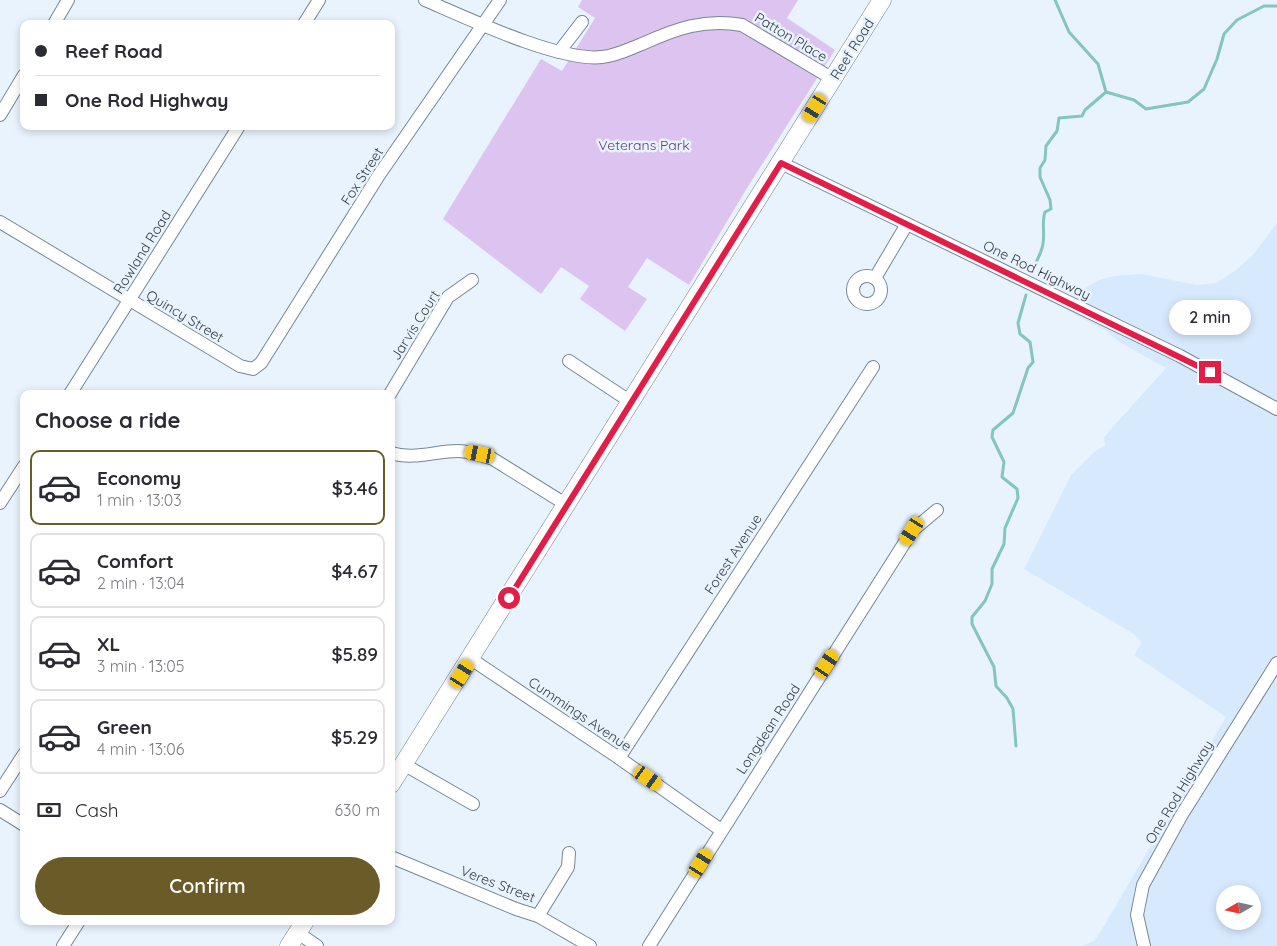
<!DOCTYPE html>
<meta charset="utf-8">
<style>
:root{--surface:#fff;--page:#f7f7f7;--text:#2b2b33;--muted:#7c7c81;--line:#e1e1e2;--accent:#6a5b28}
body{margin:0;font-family:Quicksand,sans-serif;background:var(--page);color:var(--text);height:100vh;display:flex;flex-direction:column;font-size:19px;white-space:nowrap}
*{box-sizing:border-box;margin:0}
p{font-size:16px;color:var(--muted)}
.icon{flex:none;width:28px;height:28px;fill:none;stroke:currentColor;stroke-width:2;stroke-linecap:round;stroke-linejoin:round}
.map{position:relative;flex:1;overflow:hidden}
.side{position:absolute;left:20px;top:390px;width:375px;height:535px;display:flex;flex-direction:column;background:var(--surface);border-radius:10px;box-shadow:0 2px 8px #0003}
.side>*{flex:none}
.banner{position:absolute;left:20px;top:20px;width:375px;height:110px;border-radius:10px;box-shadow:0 2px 8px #0003;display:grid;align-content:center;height:110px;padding:0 15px;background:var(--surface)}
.needle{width:32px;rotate:261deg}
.controls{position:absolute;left:1216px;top:885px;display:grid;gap:10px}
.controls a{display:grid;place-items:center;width:45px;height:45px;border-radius:50%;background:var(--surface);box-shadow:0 2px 8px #0003;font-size:25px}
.end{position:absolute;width:22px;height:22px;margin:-11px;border:6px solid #e11d48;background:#fff;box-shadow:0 0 0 2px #fff}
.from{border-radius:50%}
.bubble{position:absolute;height:35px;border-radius:18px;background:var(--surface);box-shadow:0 2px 8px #0003;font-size:16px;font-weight:600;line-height:35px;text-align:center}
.car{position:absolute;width:15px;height:30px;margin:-15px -8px;border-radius:6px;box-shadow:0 0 4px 1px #0007;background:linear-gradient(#f5c518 24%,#345 0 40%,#f5c518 0 76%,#345 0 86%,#f5c518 0)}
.banner b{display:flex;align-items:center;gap:18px;height:48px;font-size:19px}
.banner b+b{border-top:1px solid var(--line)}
.banner i{width:12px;height:12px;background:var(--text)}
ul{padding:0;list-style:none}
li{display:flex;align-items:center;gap:15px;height:75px;margin:0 10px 8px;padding:0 5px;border:2px solid var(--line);border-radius:10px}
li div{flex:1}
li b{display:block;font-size:19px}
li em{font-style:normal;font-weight:600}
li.selected{border-color:var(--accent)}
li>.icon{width:45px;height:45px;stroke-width:1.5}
h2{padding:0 15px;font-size:22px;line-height:60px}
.pay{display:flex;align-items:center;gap:12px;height:55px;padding:0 15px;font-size:19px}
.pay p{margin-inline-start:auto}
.button{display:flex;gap:10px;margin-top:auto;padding:10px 15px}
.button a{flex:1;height:58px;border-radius:30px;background:var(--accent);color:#fff;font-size:20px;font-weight:600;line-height:58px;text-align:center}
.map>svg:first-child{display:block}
.built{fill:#d7eafd;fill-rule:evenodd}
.green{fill:#ddc3ef}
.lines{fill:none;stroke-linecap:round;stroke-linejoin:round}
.stream{stroke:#83c6be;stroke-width:3}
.street-casing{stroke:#768797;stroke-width:14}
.secondary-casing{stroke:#768797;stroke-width:19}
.street{stroke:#fff;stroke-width:12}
.secondary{stroke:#fff;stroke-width:18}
.route{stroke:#e11d48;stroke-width:6}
.labels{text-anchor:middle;stroke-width:5;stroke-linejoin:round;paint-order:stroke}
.street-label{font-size:14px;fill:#353c44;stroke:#e8f3fe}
.park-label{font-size:14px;fill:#5e3b74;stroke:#e8f3fe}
</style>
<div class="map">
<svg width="1277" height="946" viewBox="0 0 1277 946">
<rect width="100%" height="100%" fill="#e8f3fe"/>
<path class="built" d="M 1277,223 L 1277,946 L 1082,946 L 1094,941 L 1101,931 L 1226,717 L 1134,655 L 1142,643 L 1134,634 L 1024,569 L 1071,475 L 1094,452 L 1105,446 L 1104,437 L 1166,368 L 1121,343 L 1106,331 L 1067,310 L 1076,293 L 1099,280 L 1114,276 L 1142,274 L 1197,285 L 1216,283 L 1235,271 L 1253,255 ZM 1225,894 L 1252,894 L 1252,921 L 1225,921 Z"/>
<path class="green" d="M 582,0 L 798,0 L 787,18 L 835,50 L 747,188 L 689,285 L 647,258 L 628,287 L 647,299 L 625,331 L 580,299 L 589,286 L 561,267 L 541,294 L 443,219 L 541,59 L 562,71 L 595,18 L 578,7 Z"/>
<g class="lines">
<g class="stream">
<path d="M 1055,0 L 1069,32 L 1098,64 L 1106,92 L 1134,100 L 1146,109 L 1188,102 L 1204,89 L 1217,59 L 1224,34 L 1237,20 L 1264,6 L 1277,6"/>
<path d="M 1032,270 C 1036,263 1040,255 1042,248 C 1046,236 1041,223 1045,212 L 1051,209 L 1050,200 L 1040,177 L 1040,168 L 1045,160 L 1046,146 L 1057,131 L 1059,118 L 1082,116 L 1085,110 L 1106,92"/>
<path d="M 1016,746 L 1013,709 L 1007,698 L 996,686 L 994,667 L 972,624 L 972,617 L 985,601 L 992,584 L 992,569 L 1004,544 L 1005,528 L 1018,498 L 1017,489 L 1002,477 L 1004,462 L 992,437 L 993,430 L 1013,413 L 1028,368 L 1033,362 L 1030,342 L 1020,334 L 1018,323 L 1026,295"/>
</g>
<g class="street-casing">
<g id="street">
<path d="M 425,0 C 467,18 559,62 602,57 C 616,56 629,49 642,44 C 675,29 705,18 742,25 L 833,79"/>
<path d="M 54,24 L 68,0"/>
<path d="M 304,24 L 319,0"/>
<path d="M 559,52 L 582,22"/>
<path d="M 0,115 L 24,75"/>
<path d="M 781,163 L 1180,356 L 1277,409"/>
<path d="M 0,222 L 240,366 L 253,369 L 261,363 L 379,175 L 500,0"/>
<circle cx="867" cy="290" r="14"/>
<path d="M 875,278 L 907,224"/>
<path d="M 569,361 L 631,402"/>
<path d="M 70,394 L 239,126"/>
<path d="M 390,394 L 448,297 L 472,280"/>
<path d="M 391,453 C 413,460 436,451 458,451 C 470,451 481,455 493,459 L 567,505"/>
<path d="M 0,503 L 24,466"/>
<path d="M 471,659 L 619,758 L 721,830"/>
<path d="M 619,758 L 873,367"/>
<path d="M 405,765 L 473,804"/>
<path d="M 0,791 L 24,754"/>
<path d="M 0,810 L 24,825"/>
<path d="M 391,857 L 516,909 L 538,916 L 590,946"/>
<path d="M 538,916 L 568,867 L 569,853"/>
<path d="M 298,933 L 317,946"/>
<path d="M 63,946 L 79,921"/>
<path d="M 649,946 L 912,531 L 937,510"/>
<path d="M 1144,946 L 1137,915 L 1143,885 L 1181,816 L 1277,663"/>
</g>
</g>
<g class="secondary-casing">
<g id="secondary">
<path d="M 391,784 L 882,0"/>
<path d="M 289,946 L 305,921"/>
</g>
</g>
<use href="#street" class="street"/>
<use href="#secondary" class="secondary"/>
</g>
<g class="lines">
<path class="route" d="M 509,598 L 781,163 L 1210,372"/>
</g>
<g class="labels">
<g class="street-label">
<text transform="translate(791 37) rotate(31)" y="5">Patton Place</text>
<text transform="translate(852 49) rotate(-58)" y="5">Reef Road</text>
<text transform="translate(362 176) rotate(-57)" y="5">Fox Street</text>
<text transform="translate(142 252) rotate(-58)" y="5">Rowland Road</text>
<text transform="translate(1037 270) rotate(26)" y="5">One Rod Highway</text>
<text transform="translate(185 316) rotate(31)" y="5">Quincy Street</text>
<text transform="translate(415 325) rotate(-58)" y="5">Jarvis Court</text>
<text transform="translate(733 554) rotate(-57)" y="5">Forest Avenue</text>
<text transform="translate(580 714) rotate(34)" y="5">Cummings Avenue</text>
<text transform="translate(768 729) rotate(-57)" y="5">Longdean Road</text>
<text transform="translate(1179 792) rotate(-59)" y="5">One Rod Highway</text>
<text transform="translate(498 884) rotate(21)" y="5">Veres Street</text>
</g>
<g class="park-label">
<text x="644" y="150">Veterans Park</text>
</g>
</g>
</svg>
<div class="controls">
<a><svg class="needle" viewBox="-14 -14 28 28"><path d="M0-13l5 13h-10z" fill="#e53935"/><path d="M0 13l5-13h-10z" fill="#7c7c81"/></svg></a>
</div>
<i class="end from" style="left:509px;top:598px"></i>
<i class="end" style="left:1210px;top:372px"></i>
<div class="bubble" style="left:1169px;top:300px;width:82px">2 min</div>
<i class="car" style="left:815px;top:108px;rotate:212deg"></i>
<i class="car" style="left:480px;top:454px;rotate:281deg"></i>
<i class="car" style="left:912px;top:531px;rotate:212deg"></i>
<i class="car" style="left:827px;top:664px;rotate:33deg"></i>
<i class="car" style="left:462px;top:674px;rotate:32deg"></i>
<i class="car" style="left:648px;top:778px;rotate:125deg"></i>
<i class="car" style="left:701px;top:863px;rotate:32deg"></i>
<div class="banner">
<b><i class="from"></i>Reef Road</b>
<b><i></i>One Rod Highway</b>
</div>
<section class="side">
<h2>Choose a ride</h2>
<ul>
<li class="selected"><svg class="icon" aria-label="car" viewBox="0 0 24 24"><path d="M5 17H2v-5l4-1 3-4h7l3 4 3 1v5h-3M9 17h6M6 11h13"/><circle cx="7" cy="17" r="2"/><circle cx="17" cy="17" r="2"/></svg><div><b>Economy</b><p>1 min · 13:03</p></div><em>$3.46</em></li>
<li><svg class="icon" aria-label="car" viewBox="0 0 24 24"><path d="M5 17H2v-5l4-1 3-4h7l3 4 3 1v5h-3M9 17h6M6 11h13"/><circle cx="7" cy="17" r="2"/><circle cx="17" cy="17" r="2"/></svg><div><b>Comfort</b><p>2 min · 13:04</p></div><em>$4.67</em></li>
<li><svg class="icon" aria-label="car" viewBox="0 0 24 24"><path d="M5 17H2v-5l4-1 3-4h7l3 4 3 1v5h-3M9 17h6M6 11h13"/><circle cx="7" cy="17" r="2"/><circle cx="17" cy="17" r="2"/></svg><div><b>XL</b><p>3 min · 13:05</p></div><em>$5.89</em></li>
<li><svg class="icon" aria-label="car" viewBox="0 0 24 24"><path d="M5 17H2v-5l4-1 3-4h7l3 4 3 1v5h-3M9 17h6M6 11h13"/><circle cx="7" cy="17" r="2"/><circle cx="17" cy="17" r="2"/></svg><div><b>Green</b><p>4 min · 13:06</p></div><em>$5.29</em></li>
</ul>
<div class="pay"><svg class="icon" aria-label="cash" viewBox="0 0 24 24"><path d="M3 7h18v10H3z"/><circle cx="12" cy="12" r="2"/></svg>Cash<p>630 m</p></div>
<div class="button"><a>Confirm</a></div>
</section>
</div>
